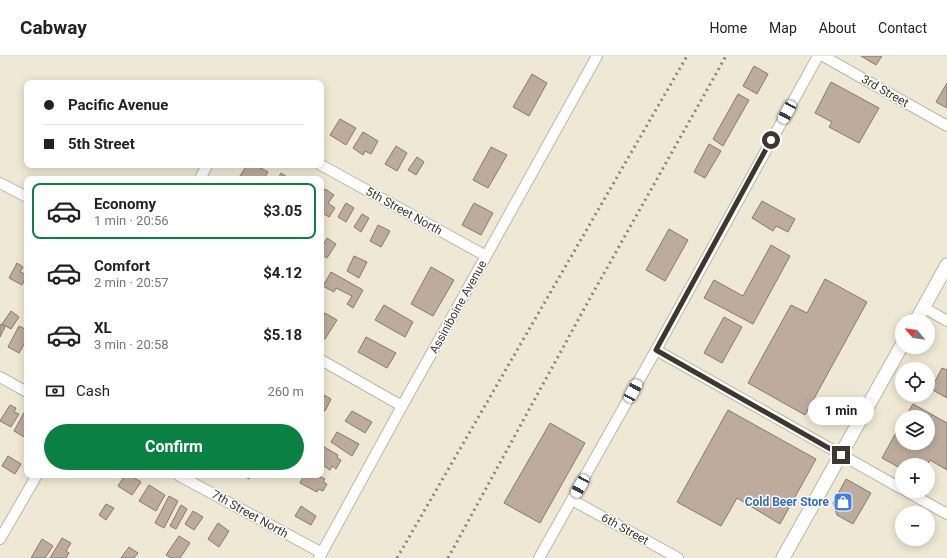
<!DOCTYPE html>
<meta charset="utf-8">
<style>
:root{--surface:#fff;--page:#f2f2f2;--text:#222;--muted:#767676;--line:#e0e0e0;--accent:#0b8043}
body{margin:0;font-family:Roboto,sans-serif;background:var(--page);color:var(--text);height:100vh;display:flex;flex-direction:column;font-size:15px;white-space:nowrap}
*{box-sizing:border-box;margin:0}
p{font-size:13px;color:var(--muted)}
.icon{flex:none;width:22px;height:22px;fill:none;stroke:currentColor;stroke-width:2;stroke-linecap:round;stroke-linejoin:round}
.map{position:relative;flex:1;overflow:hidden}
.drawer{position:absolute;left:24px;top:120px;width:300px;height:302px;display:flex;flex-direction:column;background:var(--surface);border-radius:8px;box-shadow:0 2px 10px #0003}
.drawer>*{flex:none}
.hud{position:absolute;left:24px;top:24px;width:300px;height:88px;border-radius:8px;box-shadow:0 2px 10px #0003;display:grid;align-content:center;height:88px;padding:0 20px;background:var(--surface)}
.needle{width:26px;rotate:299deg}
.buttons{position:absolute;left:895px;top:258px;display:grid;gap:8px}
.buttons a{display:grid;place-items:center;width:40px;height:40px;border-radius:50%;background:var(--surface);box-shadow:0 2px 10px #0003;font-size:20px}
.end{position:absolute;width:18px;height:18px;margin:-9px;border:5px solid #3b3830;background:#fff;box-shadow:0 0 0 2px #fff}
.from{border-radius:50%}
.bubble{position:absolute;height:28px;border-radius:14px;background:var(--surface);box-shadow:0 2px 10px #0003;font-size:13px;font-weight:700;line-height:28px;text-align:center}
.car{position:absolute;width:12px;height:24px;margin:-12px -6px;border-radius:5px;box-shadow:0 0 3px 1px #0007;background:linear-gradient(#fff 24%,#345 0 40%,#fff 0 76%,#345 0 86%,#fff 0)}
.hud b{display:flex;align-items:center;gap:14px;height:38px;font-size:15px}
.hud b+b{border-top:1px solid var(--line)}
.hud i{width:10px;height:10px;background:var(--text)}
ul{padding:7px 0 0;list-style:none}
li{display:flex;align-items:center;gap:12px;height:56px;margin:0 8px 6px;padding:0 12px;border:2px solid transparent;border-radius:8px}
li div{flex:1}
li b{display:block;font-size:15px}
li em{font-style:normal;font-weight:700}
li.on{border-color:var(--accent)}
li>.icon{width:36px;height:36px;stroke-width:1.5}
.pay{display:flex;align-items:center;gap:10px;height:44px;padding:0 20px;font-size:15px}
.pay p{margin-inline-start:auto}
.action{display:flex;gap:8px;margin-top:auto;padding:8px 20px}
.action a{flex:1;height:46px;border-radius:24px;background:var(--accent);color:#fff;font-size:16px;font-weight:700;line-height:46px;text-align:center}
header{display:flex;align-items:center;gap:24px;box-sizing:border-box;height:56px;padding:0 20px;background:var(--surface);border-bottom:1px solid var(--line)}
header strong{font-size:19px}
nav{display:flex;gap:22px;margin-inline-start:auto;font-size:14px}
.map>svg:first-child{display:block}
.building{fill:#bdac9e;stroke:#87786b}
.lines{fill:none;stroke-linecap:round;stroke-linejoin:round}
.street-casing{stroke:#bdb6a3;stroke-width:12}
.secondary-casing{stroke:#bdb6a3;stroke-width:15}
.street{stroke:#fff;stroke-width:10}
.secondary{stroke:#fff;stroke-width:13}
.rail{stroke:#878376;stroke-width:3;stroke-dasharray:2 4;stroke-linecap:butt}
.route{stroke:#3b3830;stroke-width:5}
.labels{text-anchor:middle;stroke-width:3;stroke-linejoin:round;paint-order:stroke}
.street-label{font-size:12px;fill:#3b3830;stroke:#fff}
.shop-label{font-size:12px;font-weight:bold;fill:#366cbe;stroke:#fff;text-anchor:end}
</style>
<header>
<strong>Cabway</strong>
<nav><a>Home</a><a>Map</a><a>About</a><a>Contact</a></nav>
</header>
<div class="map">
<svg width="947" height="502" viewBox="0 0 947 502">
<rect width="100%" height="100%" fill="#efe8d4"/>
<g class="building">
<path d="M 861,0 L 882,0 L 876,9 Z"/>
<path d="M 754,10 L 768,18 L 757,38 L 743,30 Z"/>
<path d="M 532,18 L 547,27 L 529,60 L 513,51 Z"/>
<path d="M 831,26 L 879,52 L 859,87 L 829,71 L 832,66 L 815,57 Z"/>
<path d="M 947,27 L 947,52 L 936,46 Z"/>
<path d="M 738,38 L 749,44 L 723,90 L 713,83 Z"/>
<path d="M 340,63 L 356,72 L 346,89 L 330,79 Z"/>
<path d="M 363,76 L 378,85 L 371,98 L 365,95 L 363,99 L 353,92 Z"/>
<path d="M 709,88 L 721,95 L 705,122 L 694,116 Z"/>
<path d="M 396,90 L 407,97 L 397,115 L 385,108 Z"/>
<path d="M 491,91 L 507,99 L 488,132 L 473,124 Z"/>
<path d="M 417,101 L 424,106 L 416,119 L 408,114 Z"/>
<path d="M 247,109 L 255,109 L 268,116 L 264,123 L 245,123 L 240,120 Z"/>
<path d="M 281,117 L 290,123 L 278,123 Z"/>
<path d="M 325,133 L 334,139 L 328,147 L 335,152 L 329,161 L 321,156 L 321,140 Z"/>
<path d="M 762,145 L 795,163 L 788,176 L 776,170 L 773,175 L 752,162 Z"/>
<path d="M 346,147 L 354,152 L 346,166 L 338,161 Z"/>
<path d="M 474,147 L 493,157 L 481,179 L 462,169 Z"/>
<path d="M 362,158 L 369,162 L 361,176 L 354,171 Z"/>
<path d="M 378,169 L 390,175 L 381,191 L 370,185 Z"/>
<path d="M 669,173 L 688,184 L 665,225 L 646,214 Z"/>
<path d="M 327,182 L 336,188 L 327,202 L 321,198 L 321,193 Z"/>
<path d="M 771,189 L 790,200 L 753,268 L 704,242 L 714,224 L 743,240 Z"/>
<path d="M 354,200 L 367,206 L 359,222 L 347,215 Z"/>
<path d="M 17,207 L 23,211 L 20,216 L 27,219 L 22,229 L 9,222 Z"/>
<path d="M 431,211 L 454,224 L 433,260 L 411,248 Z"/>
<path d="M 331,216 L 363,234 L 353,252 L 347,248 L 352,240 L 336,232 L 334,236 L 323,230 Z"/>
<path d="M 825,223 L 867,246 L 805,359 L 748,327 L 791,249 L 807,257 Z"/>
<path d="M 384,249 L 413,266 L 405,281 L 375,264 Z"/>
<path d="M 11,255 L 19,261 L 11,273 L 2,268 Z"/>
<path d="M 325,257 L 337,264 L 325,283 L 321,281 L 321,264 Z"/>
<path d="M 724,261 L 742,271 L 722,307 L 704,297 Z"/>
<path d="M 0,268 L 5,271 L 0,281 Z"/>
<path d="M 19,270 L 27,274 L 27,283 L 19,297 L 8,291 Z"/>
<path d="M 366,281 L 396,297 L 387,312 L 358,296 Z"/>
<path d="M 942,312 L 947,314 L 947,342 L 931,333 Z"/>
<path d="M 324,339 L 331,343 L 325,355 L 321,353 L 321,344 Z"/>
<path d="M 913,348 L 947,367 L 947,414 L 930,404 L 927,409 L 902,409 L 902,413 L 882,402 L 902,366 L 902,387 L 928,387 L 928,361 L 905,361 Z"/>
<path d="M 10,349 L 16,352 L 14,356 L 19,358 L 11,371 L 0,365 Z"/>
<path d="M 728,354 L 816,403 L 780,468 L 737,442 L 721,470 L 677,446 Z"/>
<path d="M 25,355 L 27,357 L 27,379 L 26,382 L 14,375 Z"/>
<path d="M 352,355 L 372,366 L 365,377 L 345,365 Z"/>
<path d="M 550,367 L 585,387 L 540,467 L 504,447 Z"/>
<path d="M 337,376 L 359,388 L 352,400 L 331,386 Z"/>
<path d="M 321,389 L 338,399 L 337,402 L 341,404 L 336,413 L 332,410 L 330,414 L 321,408 Z"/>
<path d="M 8,400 L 21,408 L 15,418 L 2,410 Z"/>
<path d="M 125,419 L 129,419 L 141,426 L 132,439 L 118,430 Z"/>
<path d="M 242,419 L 251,419 L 249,423 Z"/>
<path d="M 304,419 L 317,419 L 325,423 L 323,426 L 327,428 L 323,435 L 318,433 L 317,436 L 300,427 Z"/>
<path d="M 846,423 L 871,437 L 853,468 L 837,459 L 833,447 Z"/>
<path d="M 149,429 L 165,439 L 156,455 L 139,445 Z"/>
<path d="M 169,440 L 178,445 L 164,472 L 155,467 Z"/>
<path d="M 106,448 L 114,452 L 106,464 L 99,459 Z"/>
<path d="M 181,449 L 187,453 L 176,473 L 170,470 Z"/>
<path d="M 301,450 L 316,460 L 311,469 L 295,460 Z"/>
<path d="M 193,455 L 203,461 L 194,474 L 185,468 Z"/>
<path d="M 218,467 L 229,475 L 219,491 L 208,483 Z"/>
<path d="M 179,480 L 190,487 L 180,502 L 171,502 L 166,499 Z"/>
<path d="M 62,482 L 71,487 L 66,495 L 69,497 L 66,502 L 50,502 Z"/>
<path d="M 42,483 L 53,490 L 45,502 L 31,502 Z"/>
<path d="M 129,491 L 138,497 L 134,502 L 121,502 Z"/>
</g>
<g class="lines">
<g class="street-casing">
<g id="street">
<path d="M 823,0 L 947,70"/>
<path d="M 321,109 L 486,200"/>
<path d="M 200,123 L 207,109"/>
<path d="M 0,127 L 27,141"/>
<path d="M 923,251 L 947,265"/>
<path d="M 656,294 L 902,433"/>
<path d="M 321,304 L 402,350"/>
<path d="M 0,321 L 27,336"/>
<path d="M 178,419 L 322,497"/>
<path d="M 906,435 L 947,458"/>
<path d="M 572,444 L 678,502"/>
<path d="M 0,483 L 37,419"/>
<path d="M 319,502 L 402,350 L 486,200 L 597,0"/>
<path d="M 539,502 L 656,294 L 818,0"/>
</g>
</g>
<g class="secondary-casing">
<g id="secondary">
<path d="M 916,265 L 947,209"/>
<path d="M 783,502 L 902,289"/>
</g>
</g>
<use href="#street" class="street"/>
<use href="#secondary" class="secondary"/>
<g class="rail">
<path d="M 397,502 L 687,0"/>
<path d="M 448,502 L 589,244 L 726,0"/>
</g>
</g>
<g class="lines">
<path class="route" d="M 771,84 L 656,294 L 841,399"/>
</g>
<defs>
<g id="shop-square" transform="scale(1)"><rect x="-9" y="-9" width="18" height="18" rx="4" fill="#3f7fe0" stroke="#fff"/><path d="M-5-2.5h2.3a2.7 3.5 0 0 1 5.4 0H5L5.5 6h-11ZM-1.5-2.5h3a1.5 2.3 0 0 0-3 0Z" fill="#fff"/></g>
</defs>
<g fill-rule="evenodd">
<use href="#shop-square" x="843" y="446"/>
</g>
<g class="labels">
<g class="street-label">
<text transform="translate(885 35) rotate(30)" y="4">3rd Street</text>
<text transform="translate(404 155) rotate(29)" y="4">5th Street North</text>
<text transform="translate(458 251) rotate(-61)" y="4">Assiniboine Avenue</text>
<text transform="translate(250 458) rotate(29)" y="4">7th Street North</text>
<text transform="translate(625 473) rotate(29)" y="4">6th Street</text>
</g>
<g class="shop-label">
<text x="829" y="450">Cold Beer Store</text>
</g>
</g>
</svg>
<div class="buttons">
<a><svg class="needle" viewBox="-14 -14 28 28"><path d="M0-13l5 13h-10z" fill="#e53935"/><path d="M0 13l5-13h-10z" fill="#767676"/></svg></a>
<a><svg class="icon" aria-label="locate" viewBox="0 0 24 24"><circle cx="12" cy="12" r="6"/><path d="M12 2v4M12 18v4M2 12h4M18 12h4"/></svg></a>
<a><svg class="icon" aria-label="layers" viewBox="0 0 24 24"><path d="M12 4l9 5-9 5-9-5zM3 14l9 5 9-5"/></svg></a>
<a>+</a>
<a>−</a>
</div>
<i class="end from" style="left:771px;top:84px"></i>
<i class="end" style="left:841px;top:399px"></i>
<div class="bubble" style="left:808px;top:341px;width:66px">1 min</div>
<i class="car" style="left:787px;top:56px;rotate:209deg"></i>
<i class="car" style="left:633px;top:335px;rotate:29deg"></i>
<i class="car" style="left:580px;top:430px;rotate:209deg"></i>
<div class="hud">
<b><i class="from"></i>Pacific Avenue</b>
<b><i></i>5th Street</b>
</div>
<section class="drawer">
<ul>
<li class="on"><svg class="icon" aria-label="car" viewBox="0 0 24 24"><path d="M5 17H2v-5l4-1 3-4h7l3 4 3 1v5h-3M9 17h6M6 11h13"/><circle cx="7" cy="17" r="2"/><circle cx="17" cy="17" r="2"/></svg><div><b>Economy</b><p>1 min · 20:56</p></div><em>$3.05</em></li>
<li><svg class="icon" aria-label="car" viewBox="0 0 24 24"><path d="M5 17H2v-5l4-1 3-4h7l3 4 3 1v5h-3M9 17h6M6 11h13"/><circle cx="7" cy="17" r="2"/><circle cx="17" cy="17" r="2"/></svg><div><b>Comfort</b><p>2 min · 20:57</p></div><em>$4.12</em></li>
<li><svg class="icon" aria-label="car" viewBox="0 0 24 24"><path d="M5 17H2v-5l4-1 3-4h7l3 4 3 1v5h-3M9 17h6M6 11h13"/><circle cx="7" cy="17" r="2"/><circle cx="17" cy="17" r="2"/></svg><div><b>XL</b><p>3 min · 20:58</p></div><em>$5.18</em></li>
</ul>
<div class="pay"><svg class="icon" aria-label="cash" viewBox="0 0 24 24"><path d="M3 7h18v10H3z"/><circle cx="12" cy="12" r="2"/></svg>Cash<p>260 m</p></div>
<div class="action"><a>Confirm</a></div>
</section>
</div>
